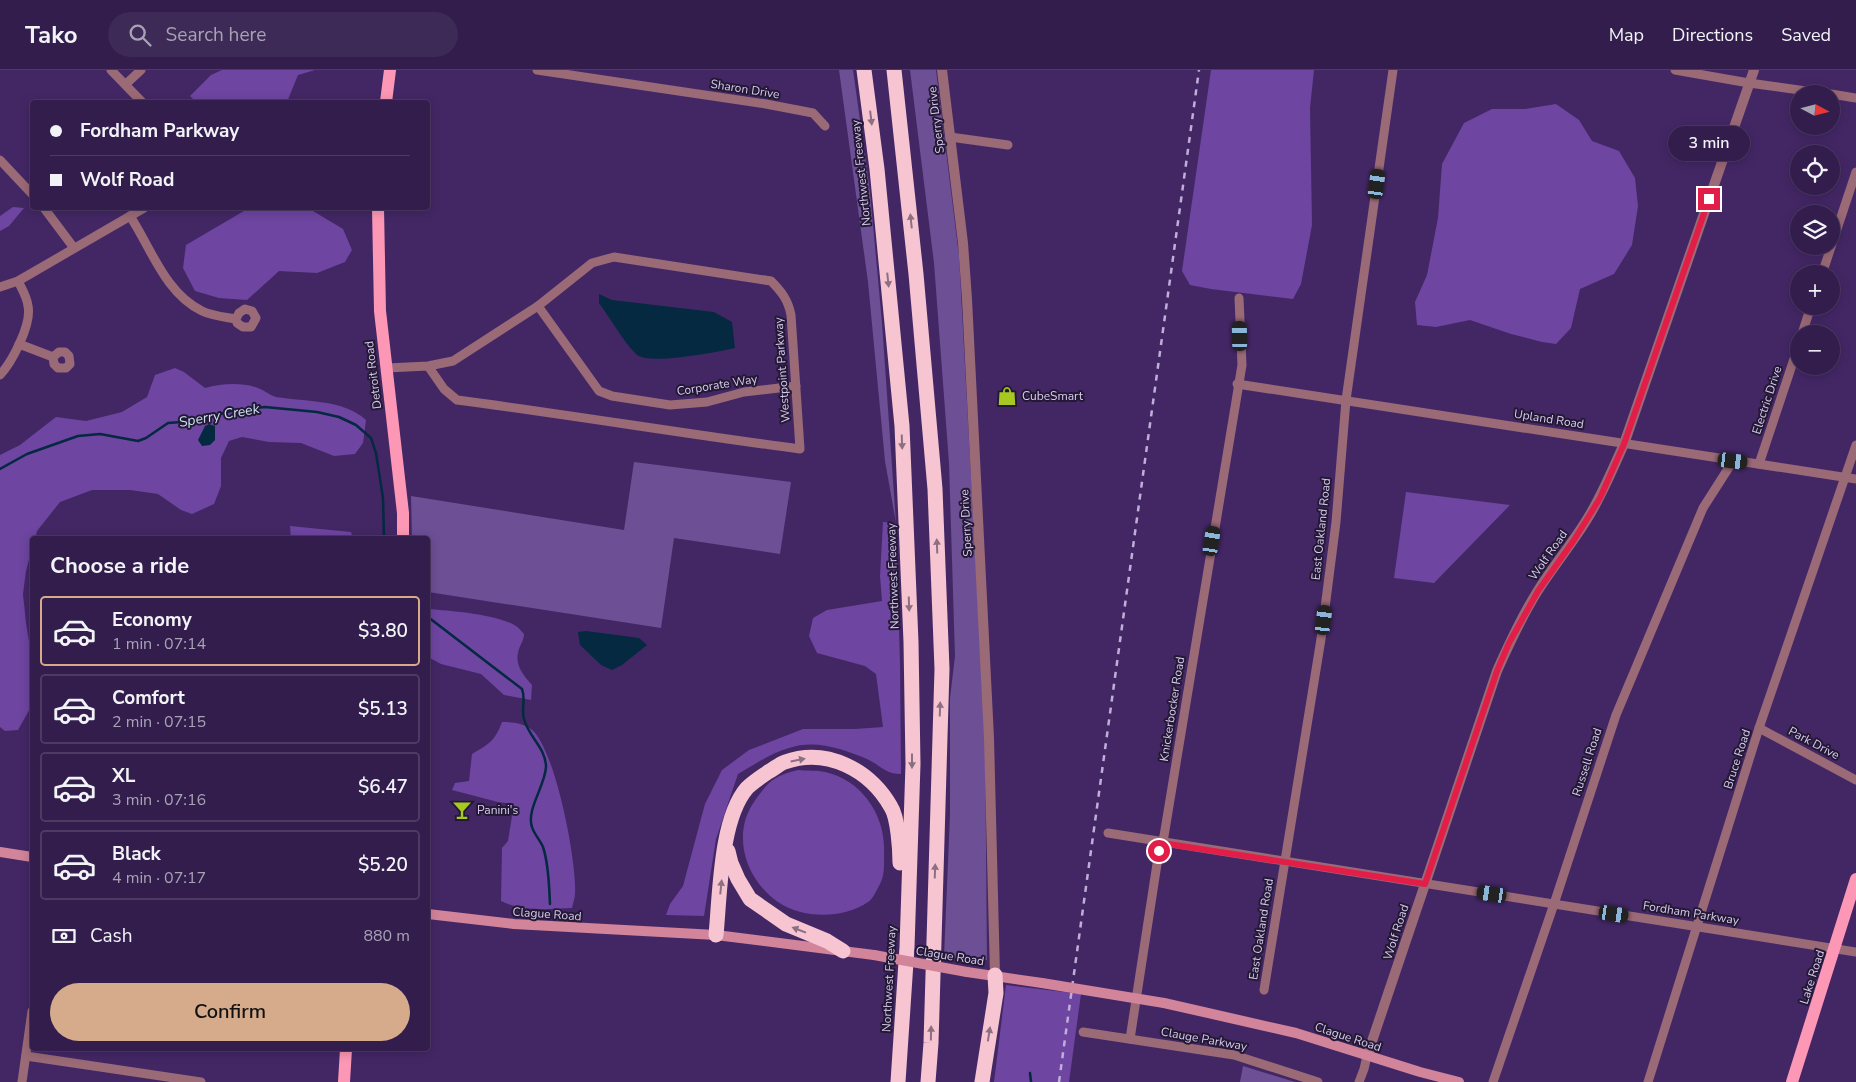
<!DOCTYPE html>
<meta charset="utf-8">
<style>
:root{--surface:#321d4c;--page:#3d2a56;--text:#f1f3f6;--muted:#a8a2b5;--line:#4d3b64;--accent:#d6ab8b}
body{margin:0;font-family:"Nunito Sans",sans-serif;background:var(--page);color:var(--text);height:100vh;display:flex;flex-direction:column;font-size:19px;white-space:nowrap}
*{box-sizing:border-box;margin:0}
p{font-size:16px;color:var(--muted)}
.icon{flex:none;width:28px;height:28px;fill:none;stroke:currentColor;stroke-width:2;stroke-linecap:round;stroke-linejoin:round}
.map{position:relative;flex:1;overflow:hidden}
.details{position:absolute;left:30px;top:466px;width:400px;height:515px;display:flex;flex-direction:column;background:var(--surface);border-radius:5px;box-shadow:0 2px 12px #0003,0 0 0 1px var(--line)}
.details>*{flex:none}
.top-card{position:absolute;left:30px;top:30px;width:400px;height:110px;border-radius:5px;box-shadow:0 2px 12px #0003,0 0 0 1px var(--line);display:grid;align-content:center;height:110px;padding:0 20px;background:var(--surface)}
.needle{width:32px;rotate:97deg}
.controls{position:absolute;left:1790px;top:15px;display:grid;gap:10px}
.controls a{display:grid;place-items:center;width:50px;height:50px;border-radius:50%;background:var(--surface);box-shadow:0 2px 12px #0003,0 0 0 1px var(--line);font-size:25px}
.end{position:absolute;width:22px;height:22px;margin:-11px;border:6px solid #e11d48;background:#fff;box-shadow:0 0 0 2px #fff}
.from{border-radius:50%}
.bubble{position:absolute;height:35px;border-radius:18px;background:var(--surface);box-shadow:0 2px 12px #0003,0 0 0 1px var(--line);font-size:16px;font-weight:600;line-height:35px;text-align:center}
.car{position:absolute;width:15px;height:30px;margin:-15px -8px;border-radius:6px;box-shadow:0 0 4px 1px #0007;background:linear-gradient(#222 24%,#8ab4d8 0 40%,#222 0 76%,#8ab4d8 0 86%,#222 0)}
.top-card b{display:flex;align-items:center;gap:18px;height:48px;font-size:19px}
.top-card b+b{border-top:1px solid var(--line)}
.top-card i{width:12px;height:12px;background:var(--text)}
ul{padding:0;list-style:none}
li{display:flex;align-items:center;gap:15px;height:70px;margin:0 10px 8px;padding:0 10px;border:2px solid var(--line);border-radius:5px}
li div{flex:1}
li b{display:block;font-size:19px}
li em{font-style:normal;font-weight:600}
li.on{border-color:var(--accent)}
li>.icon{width:45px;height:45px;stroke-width:1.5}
h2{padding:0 20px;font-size:22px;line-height:60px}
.pay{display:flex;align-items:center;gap:12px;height:55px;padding:0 20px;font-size:19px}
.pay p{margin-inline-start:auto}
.action{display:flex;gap:10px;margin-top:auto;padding:10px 20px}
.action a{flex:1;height:58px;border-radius:30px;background:var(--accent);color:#111;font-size:20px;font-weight:600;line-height:58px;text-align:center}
header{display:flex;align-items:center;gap:30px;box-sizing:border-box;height:70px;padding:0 25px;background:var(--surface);border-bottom:1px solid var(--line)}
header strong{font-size:24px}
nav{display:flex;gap:28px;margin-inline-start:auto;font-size:18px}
.search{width:350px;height:45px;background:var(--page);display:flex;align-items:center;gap:12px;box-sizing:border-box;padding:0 18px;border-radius:28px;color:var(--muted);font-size:19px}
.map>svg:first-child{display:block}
.green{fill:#6c4f95}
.forest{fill:#6e45a1}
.water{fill:#042940}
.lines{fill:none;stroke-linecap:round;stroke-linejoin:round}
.stream{stroke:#042940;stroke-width:2.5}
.minor{stroke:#9b6a77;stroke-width:9}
.tertiary{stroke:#9b6a77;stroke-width:10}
.secondary{stroke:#d2849a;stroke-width:10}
.primary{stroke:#fc98b5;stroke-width:12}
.motorway{stroke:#f6c5d1;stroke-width:15}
.rail{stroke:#beafd8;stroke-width:2.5;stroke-dasharray:6 6;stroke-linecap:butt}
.secondary-bridge{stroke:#d2849a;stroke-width:10}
.oneway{fill:#8d6f82}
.route{stroke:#e11d48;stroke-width:6}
.labels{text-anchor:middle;stroke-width:4;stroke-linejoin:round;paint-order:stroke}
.street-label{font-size:12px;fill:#d7caef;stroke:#241934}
.poi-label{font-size:12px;fill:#d7caef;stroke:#241934;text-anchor:start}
.water-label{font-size:14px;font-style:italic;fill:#cae1f3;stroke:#241934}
</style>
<header>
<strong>Tako</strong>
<div class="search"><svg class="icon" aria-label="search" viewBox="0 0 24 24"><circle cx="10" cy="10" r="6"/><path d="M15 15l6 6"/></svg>Search here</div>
<nav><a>Map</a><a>Directions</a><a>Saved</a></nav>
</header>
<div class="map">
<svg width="1856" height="1012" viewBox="0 0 1856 1012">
<rect width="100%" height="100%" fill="#432765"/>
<g class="green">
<path d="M 839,0 L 853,0 L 870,122 L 882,253 L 896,453 L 885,391 L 868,212 Z"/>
<path d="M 910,0 L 936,0 L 959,186 L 985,663 L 987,890 L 968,891 L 944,886 L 950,745 L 950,628 L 955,586 L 949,393 L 934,193 Z"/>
<path d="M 634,392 L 791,412 L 780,484 L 674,468 L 661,558 L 428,522 L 428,469 L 412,469 L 411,426 L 624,460 Z"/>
<path d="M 1243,996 L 1295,1012 L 1240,1012 Z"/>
</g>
<g class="forest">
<path d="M 222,0 L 315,0 L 298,5 L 287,32 L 196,32 L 190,26 L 211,5 Z"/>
<path d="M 1211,0 L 1314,0 L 1310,38 L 1312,155 L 1301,214 L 1293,229 L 1211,219 L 1190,215 L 1182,201 Z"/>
<path d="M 1556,34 L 1579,50 L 1592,71 L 1619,81 L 1635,108 L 1638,136 L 1632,175 L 1614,204 L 1580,219 L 1571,258 L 1556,274 L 1542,272 L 1511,264 L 1470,250 L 1436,257 L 1417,255 L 1415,232 L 1427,205 L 1438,148 L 1442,94 L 1464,53 L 1492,39 L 1525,39 Z"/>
<path d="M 13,137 L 24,138 L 9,156 L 0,161 L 0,146 Z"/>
<path d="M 249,138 L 312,138 L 313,141 L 343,159 L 352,180 L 345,192 L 317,203 L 279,201 L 247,230 L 219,228 L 195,221 L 183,198 L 186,175 Z"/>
<path d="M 175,298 L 184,302 L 205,318 C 221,314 238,312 255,317 C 263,319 269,325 276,327 C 306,332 343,329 366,350 L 363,373 L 355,384 L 334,386 L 301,373 L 269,372 L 242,367 L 229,371 L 221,388 L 221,416 L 214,434 L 192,444 L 181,440 L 158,424 L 130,420 L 92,420 L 60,432 L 37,461 L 35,469 L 32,469 L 32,478 L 26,501 L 23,524 L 26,553 L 32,590 L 32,635 L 18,660 L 5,661 L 0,657 L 0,385 L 20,375 L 56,347 L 86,351 L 122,342 L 147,327 L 155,305 Z"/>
<path d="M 1406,422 L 1510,435 L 1434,513 L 1394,508 Z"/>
<path d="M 883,452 L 896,453 L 900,594 L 901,704 C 885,704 880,695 867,689 C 843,679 815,669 789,678 C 771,683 754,695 738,704 L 716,769 L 704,846 L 666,845 L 670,834 L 683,816 L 705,734 L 722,700 L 749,680 L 803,659 L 855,659 L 883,657 L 876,604 L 865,596 L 817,583 L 809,566 L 813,548 L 827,540 L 882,531 L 880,506 Z"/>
<path d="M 290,456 L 351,462 L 353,469 L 291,469 Z"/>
<path d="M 428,537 L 429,539 C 452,541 496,544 516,556 C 519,558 522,562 524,564 C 524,571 519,576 518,583 C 515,596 524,606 532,615 L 531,630 L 504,625 L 481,604 L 441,594 L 428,587 Z"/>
<path d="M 502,652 C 513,652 523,653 531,659 C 555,677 577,792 575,823 C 575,828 573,833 572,838 C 549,839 522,842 501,831 L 502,778 L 508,771 L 514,734 L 498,732 L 452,720 L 455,713 L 469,711 L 472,684 C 489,674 495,671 502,652 Z"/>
<path d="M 798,700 C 807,701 817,700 825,702 C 862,710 886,746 884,783 C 884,795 885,806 879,816 C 876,821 873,829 868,832 C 844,849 802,849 778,832 C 746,810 731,765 754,732 C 768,712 773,706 798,700 Z"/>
<path d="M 1006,915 L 1081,924 L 1069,1012 L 994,1012 Z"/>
</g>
<g class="water">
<path d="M 599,224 L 612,230 L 714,242 L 732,252 L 735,278 C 717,282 647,296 636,284 C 623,271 610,248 599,233 Z"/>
<path d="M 209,354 L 215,356 L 215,370 L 210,375 L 202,376 L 198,370 L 205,356 Z"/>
<path d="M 586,561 L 639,568 L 647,575 L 622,595 L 612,600 L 601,595 L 580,575 L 578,562 Z"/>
</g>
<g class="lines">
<g class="stream">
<path d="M 0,399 L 27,384 L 78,366 L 100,364 L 138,371 L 146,368 L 168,353 L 195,351 L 231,341 L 265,337 L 317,342 L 339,347 L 356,355 L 371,368 L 376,383 L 383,428 L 384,469"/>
<path d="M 428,547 L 522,619 C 526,629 521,639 524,649 C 528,666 546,678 546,697 C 545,716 526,740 532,757 C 534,764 540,770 543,777 C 549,795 549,816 550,834"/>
<path d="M 1030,1003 L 1031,1012"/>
</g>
<g class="minor">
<path d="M 111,0 L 142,32"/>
<path d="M 537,0 L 766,34 L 813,43 L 825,56"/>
<path d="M 1675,0 L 1749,13 L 1828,24"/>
<path d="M 126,14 L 141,0"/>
<path d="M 1831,24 L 1856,28"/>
<path d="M 950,67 L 1008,75"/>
<path d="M 0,90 L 32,124"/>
<path d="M 44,138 L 74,178"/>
<path d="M 130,146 C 151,178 165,223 202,241 C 212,246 225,247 236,249 L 237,253 L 243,257 L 251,257 L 256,248 L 252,241 L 245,239 L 239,243 L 236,249"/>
<path d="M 1822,204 L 1856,102"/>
<path d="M 0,217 L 18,211 L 144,138"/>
<path d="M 538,236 L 599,321 L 612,326 L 670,335 L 707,332 L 744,322 L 796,316"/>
<path d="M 1802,264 L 1811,236"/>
<path d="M 19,274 L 53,287 L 54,294 L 58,298 L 66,298 L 70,294 L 69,286 L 65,282 L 59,282 L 53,287"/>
<path d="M 387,298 L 428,296 L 453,291 L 538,236 L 592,193 L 614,187 L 771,211 C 782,222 788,230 791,245 L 800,379 C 686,364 572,345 457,330 L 444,319 L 428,296"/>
<path d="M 0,305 C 12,292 32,254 28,236 C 27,227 22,219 18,211"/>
<path d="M 1237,314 L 1856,409"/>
<path d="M 1759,394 L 1799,274"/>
<path d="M 1759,658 L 1856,710"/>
<path d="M 1108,763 L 1856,882"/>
<path d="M 1264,920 L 1321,569 L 1336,452 L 1346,330 L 1393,0"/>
<path d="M 1083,962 L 1234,985 L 1318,1012"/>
<path d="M 1130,969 L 1159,781 L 1164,766 L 1242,295 L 1239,228"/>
<path d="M 26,986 L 201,1012"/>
<path d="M 22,1012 L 32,941"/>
<path d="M 1359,1012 L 1364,999 L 1367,986"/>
<path d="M 1493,1012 L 1554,834 L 1616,645 L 1703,438 L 1733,391"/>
<path d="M 1648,1012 L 1759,658 L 1856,375"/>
</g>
<g class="tertiary">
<path d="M 942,0 L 963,173 L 967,229 L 989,668 L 995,905"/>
<path d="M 1367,986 L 1497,601 C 1509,574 1521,548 1537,522 C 1553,496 1573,473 1589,446 C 1603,423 1613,398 1624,374 L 1754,0"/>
</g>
<g class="secondary">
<path d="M 0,782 L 32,787"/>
<path d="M 428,844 L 514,854 L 716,865 L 874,885"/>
<path d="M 967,902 L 1042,913"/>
<path d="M 1164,933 L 1296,963 L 1420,1002 L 1459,1012"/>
</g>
<g class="primary">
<path d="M 386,32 L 390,0"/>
<path d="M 378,138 L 380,241 L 403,443 L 403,469"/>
<path d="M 344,1012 L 346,979"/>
<path d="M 1792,1012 L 1856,809"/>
</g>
<g class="motorway">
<path d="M 864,0 L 877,99 L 902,356 L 911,572 L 913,694 L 907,877 L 898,1012"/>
<path d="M 894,0 L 916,204 L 935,419 L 942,599 L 931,973 L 928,1012"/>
<path d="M 728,781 L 731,793 L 738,809 L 750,829 L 786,854 L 827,871 L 843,881"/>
<path d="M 716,865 C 720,825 720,749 747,718 C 753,712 761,707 768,702 C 774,699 779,694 785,692 C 827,677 870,700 891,737 C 898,748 900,780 900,793"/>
<path d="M 982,1012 L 996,923 L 995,905"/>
</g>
<path class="rail" d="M 1059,1012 L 1199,0"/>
<g class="secondary-bridge">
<path d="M 874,885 L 967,902"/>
<path d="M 1042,913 L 1164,933"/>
</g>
</g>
<defs><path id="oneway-solid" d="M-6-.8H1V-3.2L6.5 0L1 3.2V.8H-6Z" transform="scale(1.25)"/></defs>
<g class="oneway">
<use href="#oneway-solid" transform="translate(871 48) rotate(83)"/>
<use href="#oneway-solid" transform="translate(911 151) rotate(-96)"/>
<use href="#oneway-solid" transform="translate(888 210) rotate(84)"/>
<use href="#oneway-solid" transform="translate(902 372) rotate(88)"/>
<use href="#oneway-solid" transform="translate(937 476) rotate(-92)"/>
<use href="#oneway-solid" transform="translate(909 534) rotate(88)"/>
<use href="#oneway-solid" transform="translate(940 639) rotate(-88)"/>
<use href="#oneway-solid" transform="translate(798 690) rotate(-11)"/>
<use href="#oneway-solid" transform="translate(912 691) rotate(90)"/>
<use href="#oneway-solid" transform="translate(935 801) rotate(-88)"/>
<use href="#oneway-solid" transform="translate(721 817) rotate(-84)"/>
<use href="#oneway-solid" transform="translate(799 860) rotate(-159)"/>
<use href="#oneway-solid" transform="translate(931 963) rotate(-89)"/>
<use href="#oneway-solid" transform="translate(989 964) rotate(-81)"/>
</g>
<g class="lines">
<path class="route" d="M 1159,781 L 1162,773 L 1425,814 L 1497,601 L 1509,573 L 1538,521 L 1574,470 L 1589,446 L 1600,428 L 1624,374 L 1709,129"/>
</g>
<defs>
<g id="shop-bare" transform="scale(1.5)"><path d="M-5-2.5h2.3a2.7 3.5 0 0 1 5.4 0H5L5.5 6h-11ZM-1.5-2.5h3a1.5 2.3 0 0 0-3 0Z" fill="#a6c821" stroke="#241934" stroke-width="2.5" paint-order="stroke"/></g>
<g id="bar-bare" transform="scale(1.5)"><path d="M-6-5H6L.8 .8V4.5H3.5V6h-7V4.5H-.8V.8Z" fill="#a6c821" stroke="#241934" stroke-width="2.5" paint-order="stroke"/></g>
</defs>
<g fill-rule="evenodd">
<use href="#shop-bare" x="1007" y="326"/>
<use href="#bar-bare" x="462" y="740"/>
</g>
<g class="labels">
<g class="street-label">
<text transform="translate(745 19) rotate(9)" y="4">Sharon Drive</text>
<text transform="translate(936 50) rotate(-97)" y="4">Sperry Drive</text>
<text transform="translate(861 103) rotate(-96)" y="4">Northwest Freeway</text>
<text transform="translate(782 300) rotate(-94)" y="4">Westpoint Parkway</text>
<text transform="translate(373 305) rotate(-97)" y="4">Detroit Road</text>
<text transform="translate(717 315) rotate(-9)" y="4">Corporate Way</text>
<text transform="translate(1767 330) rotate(-72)" y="4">Electric Drive</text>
<text transform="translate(1549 349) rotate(9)" y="4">Upland Road</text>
<text transform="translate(966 453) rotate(-93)" y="4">Sperry Drive</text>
<text transform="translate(1321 459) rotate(-84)" y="4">East Oakland Road</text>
<text transform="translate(1548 485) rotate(-55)" y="4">Wolf Road</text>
<text transform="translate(893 506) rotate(-92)" y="4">Northwest Freeway</text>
<text transform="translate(1172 639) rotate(-81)" y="4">Knickerbocker Road</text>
<text transform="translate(1814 673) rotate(28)" y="4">Park Drive</text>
<text transform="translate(1737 689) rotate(-72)" y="4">Bruce Road</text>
<text transform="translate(1587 692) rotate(-72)" y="4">Russell Road</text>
<text transform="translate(1691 843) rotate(9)" y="4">Fordham Parkway</text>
<text transform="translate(547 844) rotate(4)" y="4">Clague Road</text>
<text transform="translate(1261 859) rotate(-81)" y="4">East Oakland Road</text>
<text transform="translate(1396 862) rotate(-72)" y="4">Wolf Road</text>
<text transform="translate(950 886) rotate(9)" y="4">Clague Road</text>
<text transform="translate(1812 907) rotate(-72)" y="4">Lake Road</text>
<text transform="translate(889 909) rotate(-87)" y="4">Northwest Freeway</text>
<text transform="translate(1348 967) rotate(18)" y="4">Clague Road</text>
<text transform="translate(1204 969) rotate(10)" y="4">Clauge Parkway</text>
</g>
<g class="poi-label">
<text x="1022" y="330">CubeSmart</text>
<text x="477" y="744">Panini's</text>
</g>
<g class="water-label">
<text transform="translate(219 345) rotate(-10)" y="5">Sperry Creek</text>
</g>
</g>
</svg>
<div class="controls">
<a><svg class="needle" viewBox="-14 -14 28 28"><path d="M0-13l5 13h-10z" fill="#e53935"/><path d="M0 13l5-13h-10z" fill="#a8a2b5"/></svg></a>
<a><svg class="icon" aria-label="locate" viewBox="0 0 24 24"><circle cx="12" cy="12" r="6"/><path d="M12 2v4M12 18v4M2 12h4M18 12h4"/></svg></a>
<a><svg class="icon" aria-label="layers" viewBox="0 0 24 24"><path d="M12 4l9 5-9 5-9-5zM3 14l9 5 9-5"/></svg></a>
<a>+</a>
<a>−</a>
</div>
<i class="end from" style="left:1159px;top:781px"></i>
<i class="end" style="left:1709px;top:129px"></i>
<div class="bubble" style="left:1668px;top:56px;width:82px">3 min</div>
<i class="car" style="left:1377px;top:114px;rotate:8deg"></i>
<i class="car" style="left:1240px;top:266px;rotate:359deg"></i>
<i class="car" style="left:1733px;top:391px;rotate:97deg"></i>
<i class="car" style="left:1212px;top:471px;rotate:9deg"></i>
<i class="car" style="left:1324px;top:550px;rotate:7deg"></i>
<i class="car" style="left:1492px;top:824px;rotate:279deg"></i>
<i class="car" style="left:1614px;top:844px;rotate:99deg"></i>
<div class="top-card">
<b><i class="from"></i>Fordham Parkway</b>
<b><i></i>Wolf Road</b>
</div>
<section class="details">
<h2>Choose a ride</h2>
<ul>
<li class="on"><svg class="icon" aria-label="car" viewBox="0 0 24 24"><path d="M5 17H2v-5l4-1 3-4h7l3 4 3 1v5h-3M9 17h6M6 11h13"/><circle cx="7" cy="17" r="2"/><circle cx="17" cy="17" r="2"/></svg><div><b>Economy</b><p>1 min · 07:14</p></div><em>$3.80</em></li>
<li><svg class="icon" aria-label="car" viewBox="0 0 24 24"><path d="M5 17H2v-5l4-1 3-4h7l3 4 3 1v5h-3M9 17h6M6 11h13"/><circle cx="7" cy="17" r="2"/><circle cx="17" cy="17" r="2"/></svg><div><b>Comfort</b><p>2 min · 07:15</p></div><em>$5.13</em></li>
<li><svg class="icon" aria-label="car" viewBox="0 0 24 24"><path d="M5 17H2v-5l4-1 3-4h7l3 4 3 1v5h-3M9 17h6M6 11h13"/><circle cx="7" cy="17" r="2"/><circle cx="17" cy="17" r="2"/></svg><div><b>XL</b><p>3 min · 07:16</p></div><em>$6.47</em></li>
<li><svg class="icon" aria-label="car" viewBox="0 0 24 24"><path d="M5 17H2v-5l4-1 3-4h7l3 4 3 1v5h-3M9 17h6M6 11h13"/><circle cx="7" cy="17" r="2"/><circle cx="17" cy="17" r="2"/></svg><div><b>Black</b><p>4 min · 07:17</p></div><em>$5.20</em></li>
</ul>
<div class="pay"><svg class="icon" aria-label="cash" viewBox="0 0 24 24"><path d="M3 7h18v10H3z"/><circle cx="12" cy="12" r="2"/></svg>Cash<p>880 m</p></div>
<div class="action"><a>Confirm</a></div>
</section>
</div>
